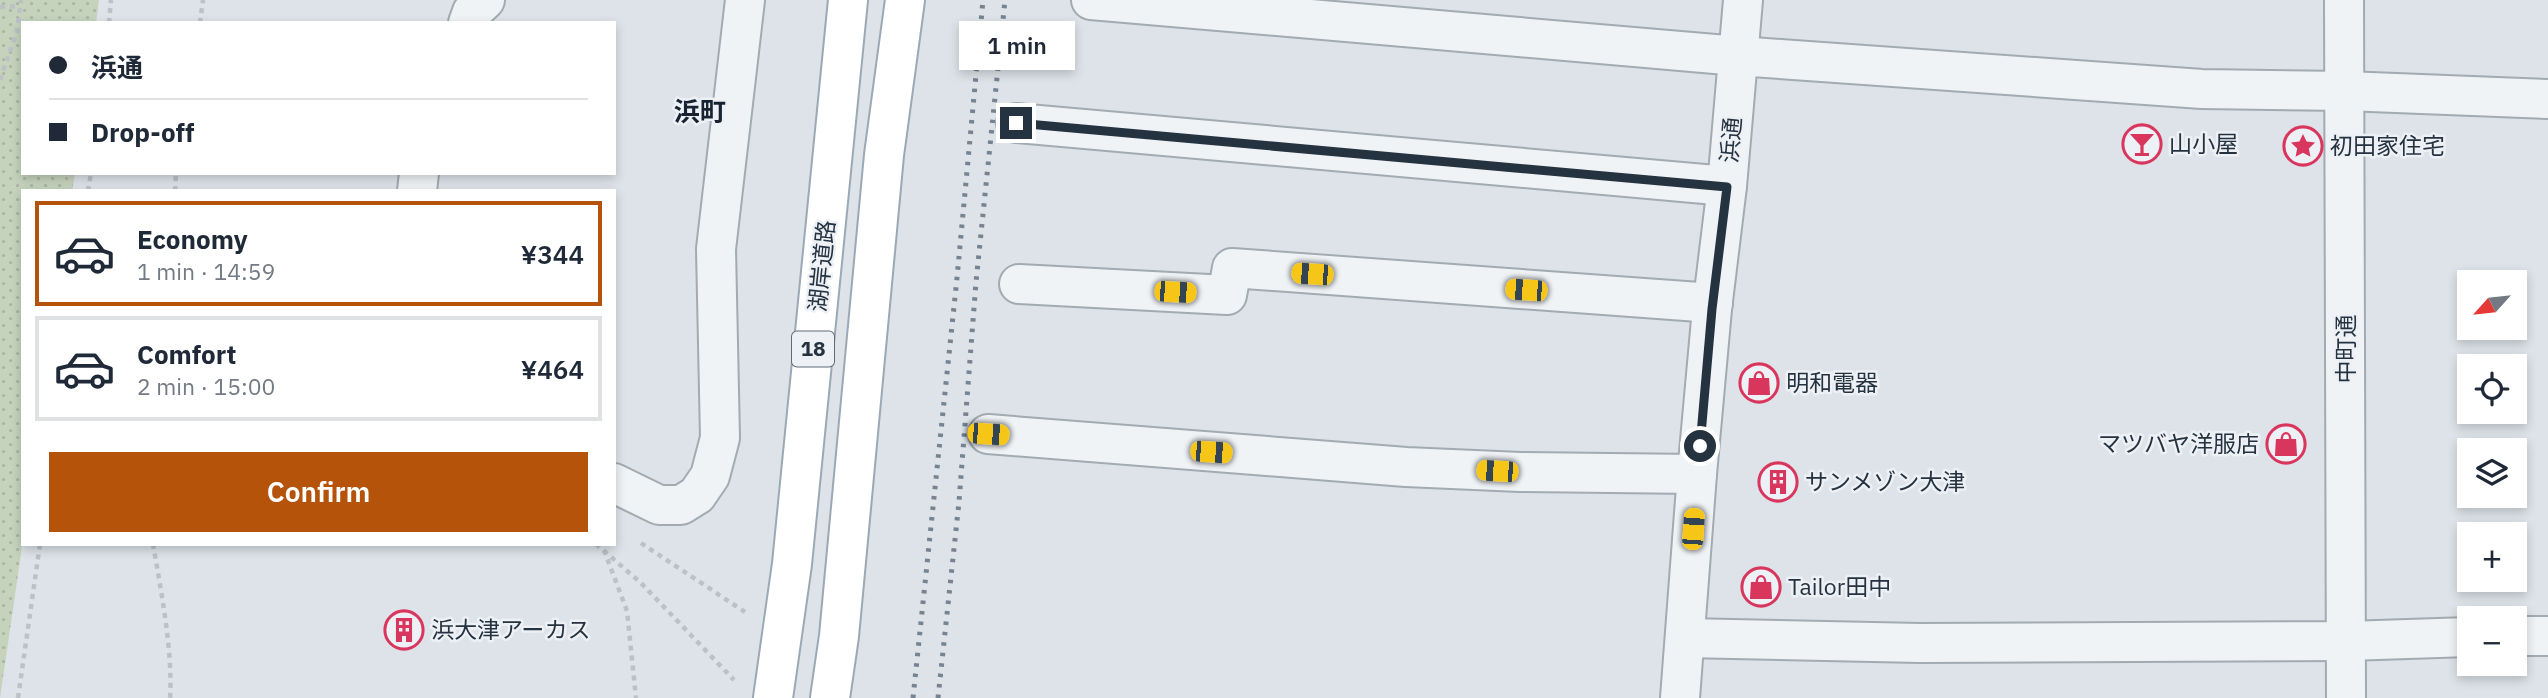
<!DOCTYPE html>
<meta charset="utf-8">
<style>
:root{--surface:#fff;--page:#f6f6f7;--text:#1f2937;--muted:#747a83;--line:#e0e1e3;--accent:#b45309}
body{margin:0;font-family:"IBM Plex Sans","Noto Sans JP",sans-serif;background:var(--page);color:var(--text);height:100vh;display:flex;flex-direction:column;font-size:26px;white-space:nowrap}
*{box-sizing:border-box;margin:0}
p{font-size:23px;color:var(--muted)}
.icon{flex:none;width:38px;height:38px;fill:none;stroke:currentColor;stroke-width:2;stroke-linecap:round;stroke-linejoin:round}
.map{position:relative;flex:1;overflow:hidden}
.sheet{position:absolute;left:21px;top:189px;width:595px;height:357px;display:flex;flex-direction:column;background:var(--surface);border-radius:0px;box-shadow:0 4px 10px #0003}
.sheet>*{flex:none}
.top-card{position:absolute;left:21px;top:21px;width:595px;height:154px;border-radius:0px;box-shadow:0 4px 10px #0003;display:grid;align-content:center;height:154px;padding:0 28px;background:var(--surface)}
.needle{width:46px;rotate:243deg}
.fabs{position:absolute;left:2457px;top:270px;display:grid;gap:14px}
.fabs a{display:grid;place-items:center;width:70px;height:70px;border-radius:0px;background:var(--surface);box-shadow:0 4px 10px #0003;font-size:35px}
.end{position:absolute;width:32px;height:32px;margin:-16px;border:9px solid #253240;background:#fff;box-shadow:0 0 0 4px #fff}
.from{border-radius:50%}
.bubble{position:absolute;height:49px;border-radius:0px;background:var(--surface);box-shadow:0 4px 10px #0003;font-size:23px;font-weight:600;line-height:49px;text-align:center}
.car{position:absolute;width:21px;height:42px;margin:-21px -10px;border-radius:9px;box-shadow:0 0 5px 2px #0007;background:linear-gradient(#f5c518 24%,#345 0 40%,#f5c518 0 76%,#345 0 86%,#f5c518 0)}
.top-card b{display:flex;align-items:center;gap:24px;height:66px;font-size:26px}
.top-card b+b{border-top:2px solid var(--line)}
.top-card i{width:18px;height:18px;background:var(--text)}
ul{padding:12px 0 0;list-style:none}
li{display:flex;align-items:center;gap:21px;height:105px;margin:0 14px 10px;padding:0 14px;border:4px solid var(--line);border-radius:0px}
li div{flex:1}
li b{display:block;font-size:26px}
li em{font-style:normal;font-weight:600}
li.on{border-color:var(--accent)}
li>.icon{width:63px;height:63px;stroke-width:1.5}
.action{display:flex;gap:14px;margin-top:auto;padding:14px 28px}
.action a{flex:1;height:80px;border-radius:0px;background:var(--accent);color:#fff;font-size:28px;font-weight:600;line-height:80px;text-align:center}
.map>svg:first-child{display:block}
.park{fill:url(#park-dots)}
.lines{fill:none;stroke-linecap:round;stroke-linejoin:round}
.minor-casing{stroke:#a2aab2;stroke-width:42}
.major-casing{stroke:#9ba8b5;stroke-width:42}
.path{stroke:#bbc1c7;stroke-width:4.5;stroke-dasharray:5 5;stroke-linecap:butt}
.minor{stroke:#f0f3f6;stroke-width:38}
.major{stroke:#fff;stroke-width:38}
.rail{stroke:#758393;stroke-width:5;stroke-dasharray:3.5 7;stroke-linecap:butt}
.route{stroke:#253240;stroke-width:9}
.labels{text-anchor:middle;stroke-width:5;stroke-linejoin:round;paint-order:stroke}
.shield{fill:#edf1f6;stroke:#616b77;stroke-width:2}
.shield-label{font-size:21px;font-weight:bold;fill:#253240}
.street-label{font-size:23px;fill:#253240;stroke:#edf1f6}
.poi-label{font-size:23px;fill:#253240;stroke:#edf1f6;text-anchor:start}
.quarter-label{font-size:26px;font-weight:bold;fill:#182331;stroke:#edf1f6}
</style>
<div class="map">
<svg width="2548" height="698" viewBox="0 0 2548 698">
<defs>
<pattern id="park-dots" width="8" height="8" patternUnits="userSpaceOnUse" patternTransform="scale(1.75)"><rect width="8" height="8" fill="#c5d3bd"/><path d="M2 2h.1M6 6h.1" fill="none" stroke="#a9b6a4" stroke-width="1.8" stroke-linecap="round"/></pattern>
</defs>
<rect width="100%" height="100%" fill="#dde3e8"/>
<path class="park" d="M 0,0 L 99,0 L 96,23 L 23,23 L 23,173 L 75,173 L 72,191 L 23,191 L 23,540 L 0,698 Z"/>
<g class="lines">
<g class="minor-casing">
<g id="minor">
<path d="M 1091,0 L 1738,56 L 2202,89 L 2345,91 L 2548,99"/>
<path d="M 2344,0 L 2346,698"/>
<path d="M 468,23 L 472,12 L 485,0"/>
<path d="M 1016,123 L 1727,186"/>
<path d="M 417,191 L 419,173"/>
<path d="M 1019,284 L 1227,295 L 1232,268 L 1713,303"/>
<path d="M 988,434 L 1406,467 L 1520,472 L 1697,474"/>
<path d="M 614,483 L 659,505 L 681,505 L 697,495 L 710,476 L 720,438 L 716,249 L 745,0"/>
<path d="M 2515,636 L 2548,636"/>
<path d="M 1685,638 L 1920,643 L 2347,641 L 2469,637"/>
<path d="M 1680,698 L 1697,474 L 1712,309 L 1727,186 L 1743,0"/>
</g>
</g>
<g class="major-casing">
<g id="major">
<path d="M 773,698 L 792,564 L 848,0"/>
<path d="M 830,698 L 839,636 L 884,155 L 905,0"/>
</g>
</g>
<g class="path">
<path d="M 0,7 L 20,6"/>
<path d="M 109,23 L 111,0"/>
<path d="M 200,23 L 203,0"/>
<path d="M 0,80 L 17,31 L 21,0"/>
<path d="M 88,191 L 91,173"/>
<path d="M 175,191 L 176,173"/>
<path d="M 641,543 L 745,612"/>
<path d="M 153,544 C 161,591 173,651 170,698"/>
<path d="M 596,544 L 641,583 L 734,680"/>
<path d="M 604,550 L 627,611 L 636,698"/>
<path d="M 18,698 L 40,544"/>
</g>
<use href="#minor" class="minor"/>
<use href="#major" class="major"/>
<g class="rail">
<path d="M 913,698 L 957,278 L 983,0"/>
<path d="M 938,698 L 959,502 L 976,282 L 1005,0"/>
</g>
</g>
<g class="lines">
<path class="route" d="M 1016,123 L 1727,187 L 1712,309 L 1700,446"/>
</g>
<defs>
<g id="bar-ring" transform="scale(2.0125)"><circle r="9.5" fill="#edf1f6" stroke="#d9365e" stroke-width="1.5"/><path d="M-6-5H6L.8 .8V4.5H3.5V6h-7V4.5H-.8V.8Z" fill="#d9365e"/></g>
<g id="sight-ring" transform="scale(2.0125)"><circle r="9.5" fill="#edf1f6" stroke="#d9365e" stroke-width="1.5"/><path d="M0-6L1.8-2.2L6-1.7L2.9 1.2L3.7 5.4L0 3.3L-3.7 5.4L-2.9 1.2L-6-1.7L-1.8-2.2Z" fill="#d9365e"/></g>
<g id="shop-ring" transform="scale(2.0125)"><circle r="9.5" fill="#edf1f6" stroke="#d9365e" stroke-width="1.5"/><path d="M-5-2.5h2.3a2.7 3.5 0 0 1 5.4 0H5L5.5 6h-11ZM-1.5-2.5h3a1.5 2.3 0 0 0-3 0Z" fill="#d9365e"/></g>
<g id="building-ring" transform="scale(2.0125)"><circle r="9.5" fill="#edf1f6" stroke="#d9365e" stroke-width="1.5"/><path d="M-4-6H4V6H1V3H-1V6H-4ZM-2.5-4.3h1.7v1.8h-1.7ZM.8-4.3h1.7v1.8H.8ZM-2.5-1h1.7V.8h-1.7ZM.8-1h1.7V.8H.8Z" fill="#d9365e"/></g>
</defs>
<g fill-rule="evenodd">
<use href="#bar-ring" x="2142" y="144"/>
<use href="#sight-ring" x="2303" y="146"/>
<use href="#shop-ring" x="1759" y="383"/>
<use href="#shop-ring" x="2286" y="444"/>
<use href="#building-ring" x="1778" y="482"/>
<use href="#shop-ring" x="1761" y="587"/>
<use href="#building-ring" x="404" y="630"/>
</g>
<g class="labels">
<rect class="shield" x="792" y="331.5" width="42" height="35" rx="5"/>
<g class="shield-label">
<text x="813" y="356">18</text>
</g>
<g class="street-label">
<text transform="translate(1731 140) rotate(-85)" y="8">浜通</text>
<text transform="translate(822 266) rotate(-84)" y="8">湖岸道路</text>
<text transform="translate(2346 349) rotate(-90)" y="8">中町通</text>
</g>
<g class="poi-label">
<text x="2169" y="152">山小屋</text>
<text x="2330" y="154">初田家住宅</text>
<text x="1786" y="391">明和電器</text>
<text x="2259" y="452" text-anchor="end">マツバヤ洋服店</text>
<text x="1805" y="490">サンメゾン大津</text>
<text x="1788" y="595">Tailor田中</text>
<text x="431" y="638">浜大津アーカス</text>
</g>
<g class="quarter-label">
<text x="700" y="121">浜町</text>
</g>
</g>
</svg>
<div class="fabs">
<a><svg class="needle" viewBox="-14 -14 28 28"><path d="M0-13l5 13h-10z" fill="#e53935"/><path d="M0 13l5-13h-10z" fill="#747a83"/></svg></a>
<a><svg class="icon" aria-label="locate" viewBox="0 0 24 24"><circle cx="12" cy="12" r="6"/><path d="M12 2v4M12 18v4M2 12h4M18 12h4"/></svg></a>
<a><svg class="icon" aria-label="layers" viewBox="0 0 24 24"><path d="M12 4l9 5-9 5-9-5zM3 14l9 5 9-5"/></svg></a>
<a>+</a>
<a>−</a>
</div>
<i class="end from" style="left:1700px;top:446px"></i>
<i class="end" style="left:1016px;top:123px"></i>
<div class="bubble" style="left:959px;top:21px;width:116px">1 min</div>
<i class="car" style="left:1312px;top:274px;rotate:274deg"></i>
<i class="car" style="left:1526px;top:290px;rotate:274deg"></i>
<i class="car" style="left:1175px;top:292px;rotate:93deg"></i>
<i class="car" style="left:988px;top:434px;rotate:94deg"></i>
<i class="car" style="left:1211px;top:452px;rotate:94deg"></i>
<i class="car" style="left:1497px;top:471px;rotate:273deg"></i>
<i class="car" style="left:1693px;top:529px;rotate:4deg"></i>
<div class="top-card">
<b><i class="from"></i>浜通</b>
<b><i></i>Drop-off</b>
</div>
<section class="sheet">
<ul>
<li class="on"><svg class="icon" aria-label="car" viewBox="0 0 24 24"><path d="M5 17H2v-5l4-1 3-4h7l3 4 3 1v5h-3M9 17h6M6 11h13"/><circle cx="7" cy="17" r="2"/><circle cx="17" cy="17" r="2"/></svg><div><b>Economy</b><p>1 min · 14:59</p></div><em>¥344</em></li>
<li><svg class="icon" aria-label="car" viewBox="0 0 24 24"><path d="M5 17H2v-5l4-1 3-4h7l3 4 3 1v5h-3M9 17h6M6 11h13"/><circle cx="7" cy="17" r="2"/><circle cx="17" cy="17" r="2"/></svg><div><b>Comfort</b><p>2 min · 15:00</p></div><em>¥464</em></li>
</ul>
<div class="action"><a>Confirm</a></div>
</section>
</div>
